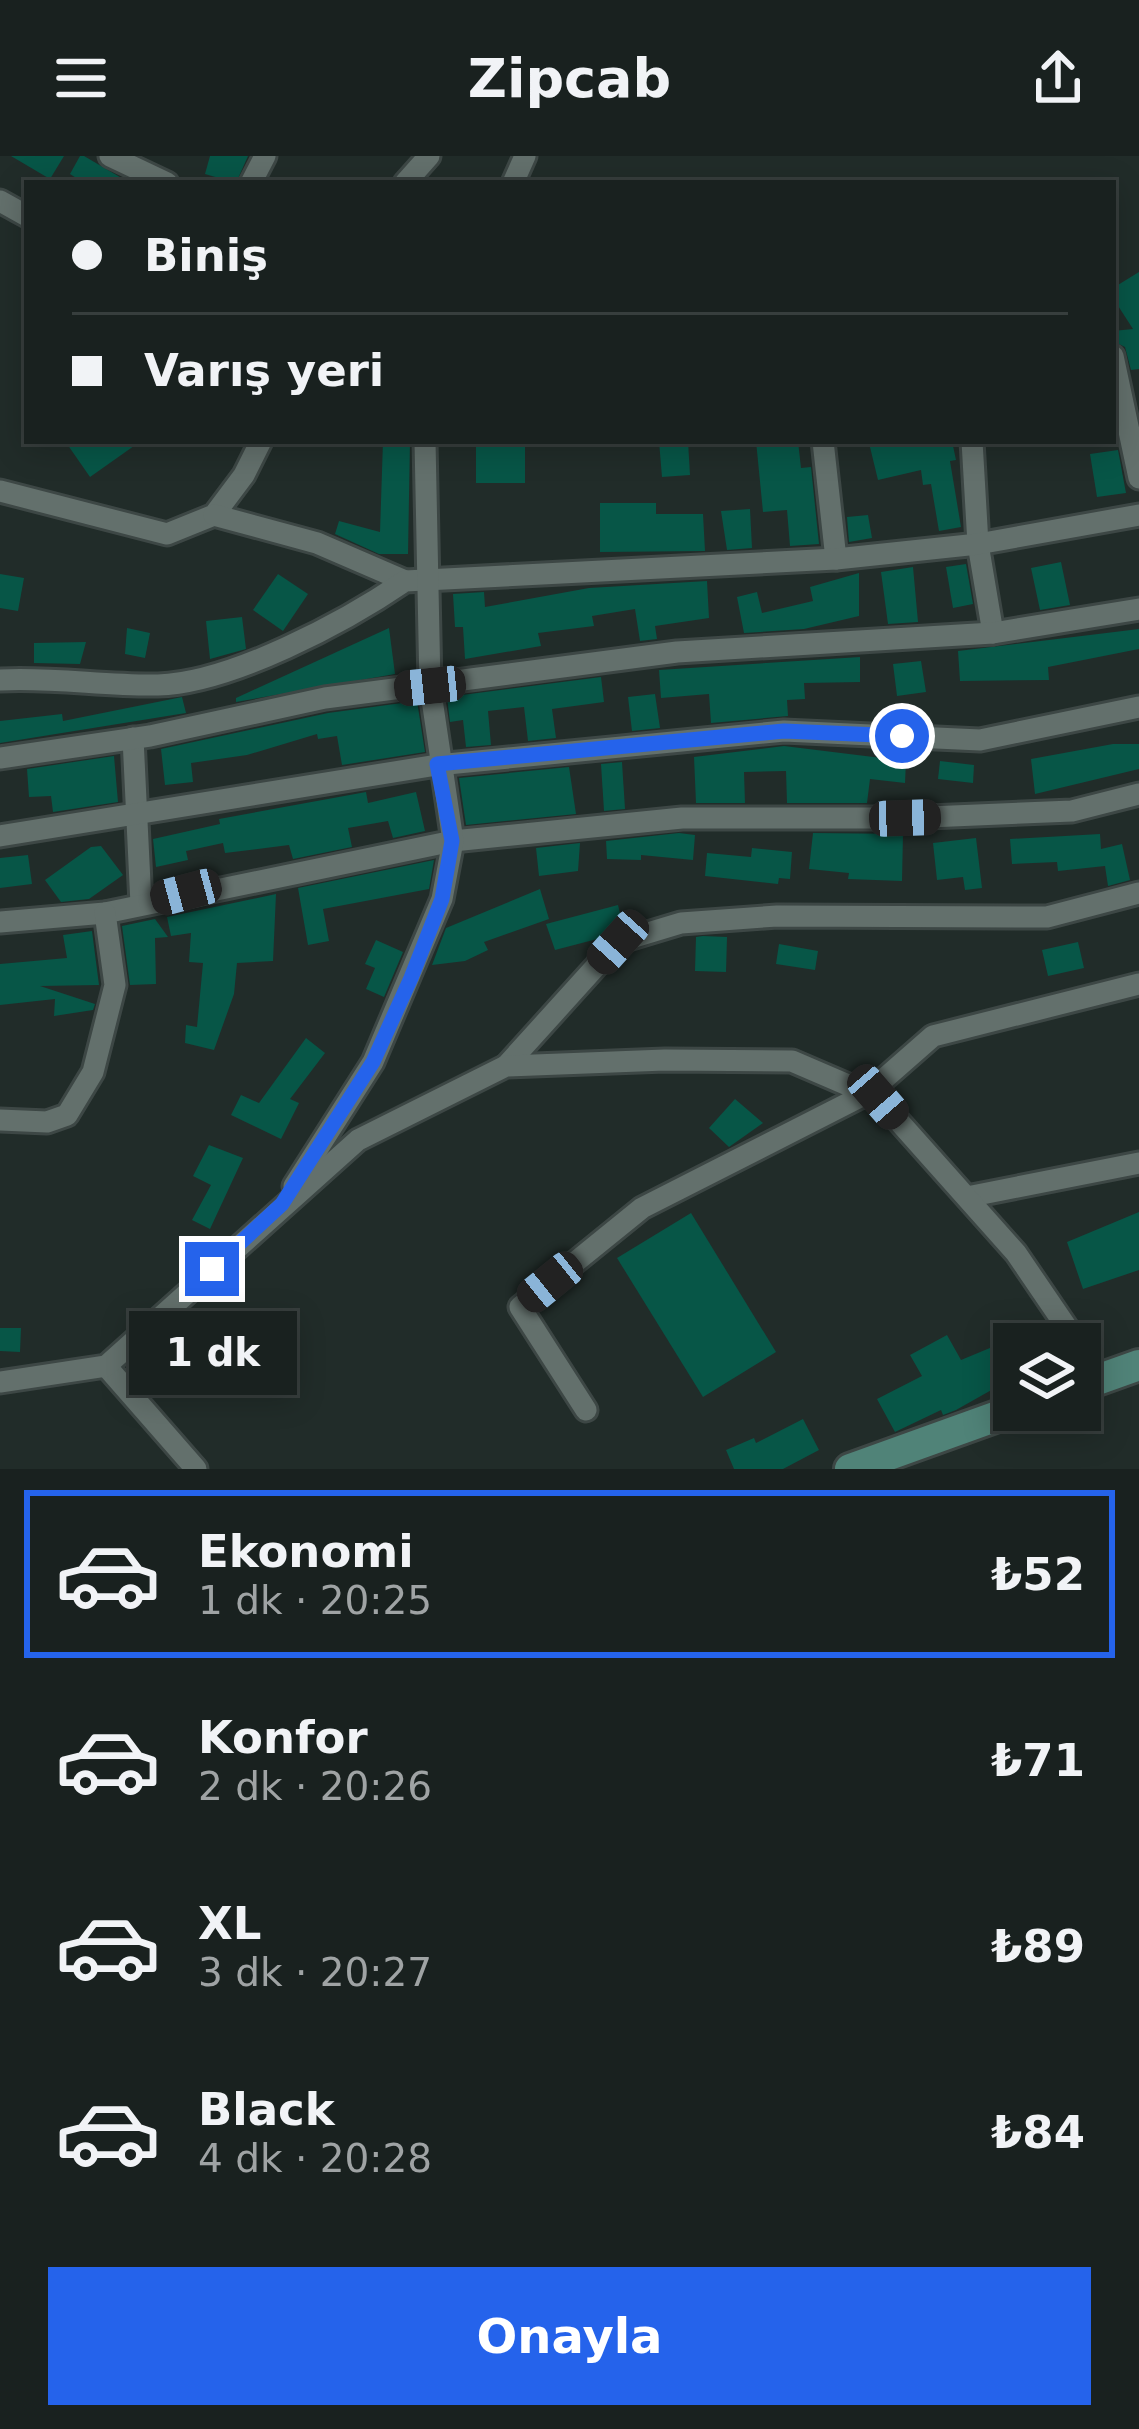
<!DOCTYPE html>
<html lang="tr">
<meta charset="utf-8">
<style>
:root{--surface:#19211f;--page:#262e2c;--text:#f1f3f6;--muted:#9fa3a4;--line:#373e3d;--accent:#2563eb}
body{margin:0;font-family:"DejaVu Sans",sans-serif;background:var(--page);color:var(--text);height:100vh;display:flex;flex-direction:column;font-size:45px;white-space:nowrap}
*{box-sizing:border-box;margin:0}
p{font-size:39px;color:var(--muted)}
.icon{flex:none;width:66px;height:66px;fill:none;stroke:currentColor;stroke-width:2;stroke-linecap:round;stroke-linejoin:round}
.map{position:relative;height:1313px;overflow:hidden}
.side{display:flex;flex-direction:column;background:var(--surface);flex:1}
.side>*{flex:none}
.top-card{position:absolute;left:24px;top:24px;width:1092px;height:264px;border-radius:0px;box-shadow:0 6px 30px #0003,0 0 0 3px var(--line);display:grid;align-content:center;height:264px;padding:0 48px;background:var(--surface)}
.buttons{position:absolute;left:993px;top:1167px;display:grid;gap:24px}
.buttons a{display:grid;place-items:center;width:108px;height:108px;border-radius:0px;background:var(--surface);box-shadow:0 6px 30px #0003,0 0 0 3px var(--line);font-size:60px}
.end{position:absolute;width:54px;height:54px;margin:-27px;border:15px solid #2563eb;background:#fff;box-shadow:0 0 0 6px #fff}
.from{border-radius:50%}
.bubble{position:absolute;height:84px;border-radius:0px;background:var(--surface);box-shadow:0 6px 30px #0003,0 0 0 3px var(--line);font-size:39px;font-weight:800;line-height:84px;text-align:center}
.car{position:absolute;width:36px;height:72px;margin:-36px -18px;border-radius:15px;box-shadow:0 0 9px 3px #0007;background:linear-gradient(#222 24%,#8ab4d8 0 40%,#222 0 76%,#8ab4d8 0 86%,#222 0)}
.top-card b{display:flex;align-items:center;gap:42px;height:114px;font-size:45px}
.top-card b+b{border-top:3px solid var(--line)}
.top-card i{width:30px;height:30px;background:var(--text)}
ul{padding:21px 0 0;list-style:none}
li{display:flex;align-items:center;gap:36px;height:168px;margin:0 24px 18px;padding:0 24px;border:6px solid transparent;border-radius:0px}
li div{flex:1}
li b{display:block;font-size:45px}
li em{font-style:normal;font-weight:800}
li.active{border-color:var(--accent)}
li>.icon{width:108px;height:108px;stroke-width:1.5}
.primary-button{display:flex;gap:24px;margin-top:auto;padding:24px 48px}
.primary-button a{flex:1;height:138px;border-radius:0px;background:var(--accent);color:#fff;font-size:48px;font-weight:800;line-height:138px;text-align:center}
header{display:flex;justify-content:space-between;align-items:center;height:156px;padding:0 48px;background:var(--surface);font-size:54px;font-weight:800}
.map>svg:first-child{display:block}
.building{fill:#075647}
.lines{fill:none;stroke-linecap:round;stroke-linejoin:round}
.street-casing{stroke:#3d4745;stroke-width:27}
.secondary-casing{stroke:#3d4745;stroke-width:36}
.street{stroke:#63706c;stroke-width:21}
.secondary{stroke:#508378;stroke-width:30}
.route{stroke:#2563eb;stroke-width:15}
</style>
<header><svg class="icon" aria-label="menu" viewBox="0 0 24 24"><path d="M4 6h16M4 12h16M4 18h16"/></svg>Zipcab<svg class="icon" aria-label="share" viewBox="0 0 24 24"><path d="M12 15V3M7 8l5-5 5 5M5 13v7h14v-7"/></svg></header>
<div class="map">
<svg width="1139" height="1313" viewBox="0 0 1139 1313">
<rect width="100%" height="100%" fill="#212c29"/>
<g class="building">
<path d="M 11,0 L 64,0 L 50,23 Z"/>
<path d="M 80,0 L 84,0 L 130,27 L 84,27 L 70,18 Z"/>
<path d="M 210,0 L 248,0 L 236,27 L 205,18 Z"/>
<path d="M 1139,116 L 1139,213 L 1131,214 L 1125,191 L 1113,185 L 1113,175 L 1133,173 L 1113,142 L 1113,132 Z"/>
<path d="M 65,285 L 141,285 L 90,321 Z"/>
<path d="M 383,285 L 410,285 L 408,398 L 379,398 L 335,378 L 339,365 L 380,376 Z"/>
<rect x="476" y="285" width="49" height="42"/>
<path d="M 659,285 L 688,285 L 690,319 L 662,321 Z"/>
<path d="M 756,285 L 798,285 L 801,312 L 811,311 L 819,388 L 790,390 L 787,354 L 763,356 Z"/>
<path d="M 952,285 L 956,304 L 950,305 L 961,371 L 939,375 L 931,328 L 923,329 L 921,314 L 878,324 L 869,287 Z"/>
<path d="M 1118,294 L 1126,337 L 1097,341 L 1090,298 Z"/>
<path d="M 600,347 L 656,347 L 656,358 L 703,358 L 705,395 L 600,396 Z"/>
<path d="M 750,353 L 752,392 L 727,394 L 721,355 Z"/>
<path d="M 868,359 L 872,382 L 849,386 L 847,361 Z"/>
<path d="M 1061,406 L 1070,449 L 1040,454 L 1031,412 Z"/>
<path d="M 966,408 L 973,448 L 953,452 L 946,411 Z"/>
<path d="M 913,411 L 918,466 L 888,468 L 881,416 Z"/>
<path d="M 859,417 L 859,460 L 804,473 L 744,477 L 737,441 L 757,436 L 762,457 L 813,445 L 810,431 Z"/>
<path d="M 0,418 L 24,422 L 18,455 L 0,452 Z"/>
<path d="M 278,418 L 308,438 L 283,475 L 253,454 Z"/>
<path d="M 707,425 L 709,462 L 655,470 L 657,483 L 640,485 L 635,453 L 592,460 L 594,470 L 538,477 L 541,490 L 465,503 L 463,471 L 455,471 L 453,438 L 484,436 L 485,451 L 589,432 Z"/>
<path d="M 242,461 L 246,493 L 210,503 L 206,465 Z"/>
<path d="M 127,472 L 150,477 L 145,502 L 125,498 Z"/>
<path d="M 389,472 L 395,518 L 236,546 L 236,542 Z"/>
<path d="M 1139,473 L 1139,493 L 1048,511 L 1049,524 L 960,525 L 958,495 Z"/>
<path d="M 86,486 L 80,508 L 34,507 L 34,487 Z"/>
<path d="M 860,501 L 860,526 L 804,527 L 805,543 L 787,544 L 788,560 L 711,567 L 709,538 L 661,542 L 659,514 Z"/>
<path d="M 921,505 L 926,536 L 897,540 L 893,508 Z"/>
<path d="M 601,521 L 604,546 L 552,553 L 556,582 L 528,585 L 524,551 L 488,555 L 491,589 L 466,591 L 463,564 L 450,566 L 447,541 Z"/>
<path d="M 655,538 L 660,572 L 632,575 L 628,541 Z"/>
<path d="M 182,541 L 186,557 L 0,587 L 0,565 L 62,558 L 63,565 Z"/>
<path d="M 417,545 L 425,596 L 342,609 L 337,580 L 318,583 L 317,578 L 247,599 L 191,607 L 193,626 L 165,629 L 161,593 L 328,557 Z"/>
<path d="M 1113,588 L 1139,588 L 1139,613 L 1035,638 L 1031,603 Z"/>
<path d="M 784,590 L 906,605 L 905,627 L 870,623 L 867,647 L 787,647 L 786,615 L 744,616 L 745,647 L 696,647 L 694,601 Z"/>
<path d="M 114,600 L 118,646 L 53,656 L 51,640 L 29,641 L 27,613 Z"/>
<path d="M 940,605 L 974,609 L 973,627 L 938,623 Z"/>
<path d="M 622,606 L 625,653 L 604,655 L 601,608 Z"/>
<path d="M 569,611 L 576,658 L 466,669 L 459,622 Z"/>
<path d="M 366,636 L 368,647 L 416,636 L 425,675 L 393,682 L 388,665 L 348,672 L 352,691 L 293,703 L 289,689 L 225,697 L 223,687 L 186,695 L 188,704 L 156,711 L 153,683 L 220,668 L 219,663 Z"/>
<path d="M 679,677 L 695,679 L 693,704 L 641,699 L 641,704 L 607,703 L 606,685 Z"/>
<path d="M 813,677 L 903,678 L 902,725 L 848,723 L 849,717 L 809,713 Z"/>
<path d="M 1100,678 L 1101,693 L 1122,688 L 1130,724 L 1108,730 L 1105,710 L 1058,715 L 1057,706 L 1012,708 L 1010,683 Z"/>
<path d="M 976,682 L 982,732 L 965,734 L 963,721 L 937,724 L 933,687 Z"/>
<path d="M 580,687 L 578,715 L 539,720 L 536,692 Z"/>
<path d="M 101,690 L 123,719 L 89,743 L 61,746 L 45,724 L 91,691 Z"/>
<path d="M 752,692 L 792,696 L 790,723 L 779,722 L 778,728 L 705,720 L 707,697 L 751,701 Z"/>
<path d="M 28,699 L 32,728 L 0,732 L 0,702 Z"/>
<path d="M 434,704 L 429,733 L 323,753 L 329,785 L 308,789 L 298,732 Z"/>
<path d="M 540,733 L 549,763 L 484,786 L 488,794 L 465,805 L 432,809 L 446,772 Z"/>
<path d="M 276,738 L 273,805 L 237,807 L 234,838 L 214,894 L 185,887 L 186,869 L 197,871 L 203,807 L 189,806 L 191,777 L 171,780 L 167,761 Z"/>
<path d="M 618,749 L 623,769 L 601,782 L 555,794 L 546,768 Z"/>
<path d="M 155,763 L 168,781 L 155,782 L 156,828 L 130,829 L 122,770 Z"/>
<path d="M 92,775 L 99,829 L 40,830 L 95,848 L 93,854 L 54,860 L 55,843 L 0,849 L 0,808 L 67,802 L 63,779 Z"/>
<path d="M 703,780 L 727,781 L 726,816 L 695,815 L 696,781 Z"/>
<path d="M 376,784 L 403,796 L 384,841 L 366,833 L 375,812 L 365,808 Z"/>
<path d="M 1078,786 L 1084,812 L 1048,820 L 1042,794 Z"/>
<path d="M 779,788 L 818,795 L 815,814 L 776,808 Z"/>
<path d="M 306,882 L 325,897 L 290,943 L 299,947 L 281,983 L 231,959 L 241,939 L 259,947 Z"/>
<path d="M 735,943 L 763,967 L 729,991 L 709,972 Z"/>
<path d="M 209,989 L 243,1002 L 210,1073 L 192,1064 L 211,1029 L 193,1020 Z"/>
<path d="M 1139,1056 L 1139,1114 L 1083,1133 L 1067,1086 Z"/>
<path d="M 691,1057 L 776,1196 L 703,1241 L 617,1102 Z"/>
<path d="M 0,1172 L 21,1172 L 20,1196 L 0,1195 Z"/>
<path d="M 947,1179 L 961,1204 L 1014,1182 L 1014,1235 L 998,1239 L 995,1232 L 956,1254 L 943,1259 L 941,1254 L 895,1276 L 877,1243 L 922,1220 L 910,1199 Z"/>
<path d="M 803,1263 L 819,1294 L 783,1313 L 734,1313 L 726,1294 L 754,1282 L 756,1287 Z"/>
</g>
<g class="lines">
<g class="street-casing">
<g id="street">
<path d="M 110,0 L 167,27"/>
<path d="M 251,27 L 265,0"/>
<path d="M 405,27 L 429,0"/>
<path d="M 513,27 L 525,0"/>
<path d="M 0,45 L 27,60"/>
<path d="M 1113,200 L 1139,322"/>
<path d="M 823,285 L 836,403"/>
<path d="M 972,285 L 978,388 L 993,477"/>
<path d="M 0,335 L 167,378 L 214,359 L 244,319 L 261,285"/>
<path d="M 214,359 L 317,387 L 405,425"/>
<path d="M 0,524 C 53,521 105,530 158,529 C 231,527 345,466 405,425 L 836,403 L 978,388 L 1139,359"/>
<path d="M 133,582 L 141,748"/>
<path d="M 0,602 L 150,580 L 325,542 L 677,496 L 993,477 L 1139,453"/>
<path d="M 0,680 L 437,609 L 784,575 L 980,584 L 1139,551"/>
<path d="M 0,766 L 105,757 L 453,685 L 682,662 L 905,662 L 1072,655 L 1139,638"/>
<path d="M 506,910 L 618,786 L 681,767 L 777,760 L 1047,761 L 1139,737"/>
<path d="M 0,964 L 47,966 L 67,959 L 93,916 L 115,829 L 105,757"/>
<path d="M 294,1030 L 373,906 L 442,743 L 453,685 L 430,530 L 425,285"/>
<path d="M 967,1041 L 1139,1007"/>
<path d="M 106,1210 L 196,1313"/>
<path d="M 0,1226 L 106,1210 L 358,984 L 506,910 L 665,904 L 792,905 L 878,942 L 1016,1097 L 1078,1188"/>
<path d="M 586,1254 L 520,1151 L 642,1052 L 868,937 L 933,880 L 1139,828"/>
</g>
</g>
<g class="secondary-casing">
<g id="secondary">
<path d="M 1080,1230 L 1139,1209"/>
<path d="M 850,1313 L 1014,1254"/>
</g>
</g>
<use href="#street" class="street"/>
<use href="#secondary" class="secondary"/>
</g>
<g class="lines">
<path class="route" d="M 212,1113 L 282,1048 L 373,906 L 411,822 L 442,743 L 452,685 L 437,608 L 784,575 L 902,580"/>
</g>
</svg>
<div class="buttons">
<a><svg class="icon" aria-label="layers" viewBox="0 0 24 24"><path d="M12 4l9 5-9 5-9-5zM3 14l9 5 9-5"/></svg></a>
</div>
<i class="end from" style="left:902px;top:580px"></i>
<i class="end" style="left:212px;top:1113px"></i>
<div class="bubble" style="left:129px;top:1155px;width:168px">1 dk</div>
<i class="car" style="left:430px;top:530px;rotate:264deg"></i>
<i class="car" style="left:905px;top:662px;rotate:88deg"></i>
<i class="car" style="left:186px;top:736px;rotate:255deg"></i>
<i class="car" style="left:618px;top:786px;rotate:222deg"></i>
<i class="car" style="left:878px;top:941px;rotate:139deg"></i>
<i class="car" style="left:550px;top:1126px;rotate:231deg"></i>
<div class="top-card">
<b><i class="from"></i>Biniş</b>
<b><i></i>Varış yeri</b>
</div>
</div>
<section class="side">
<ul>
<li class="active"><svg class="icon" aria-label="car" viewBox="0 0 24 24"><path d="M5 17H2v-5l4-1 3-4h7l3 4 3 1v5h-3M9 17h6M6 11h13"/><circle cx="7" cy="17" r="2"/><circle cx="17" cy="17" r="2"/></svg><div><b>Ekonomi</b><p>1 dk · 20:25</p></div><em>₺52</em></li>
<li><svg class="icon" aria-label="car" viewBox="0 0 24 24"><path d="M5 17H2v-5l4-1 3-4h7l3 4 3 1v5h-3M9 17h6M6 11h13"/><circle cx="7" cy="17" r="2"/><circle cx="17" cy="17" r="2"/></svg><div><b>Konfor</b><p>2 dk · 20:26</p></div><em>₺71</em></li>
<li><svg class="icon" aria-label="car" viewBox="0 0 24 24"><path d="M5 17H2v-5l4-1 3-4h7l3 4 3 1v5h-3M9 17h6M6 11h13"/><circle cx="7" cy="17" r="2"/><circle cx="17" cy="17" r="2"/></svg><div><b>XL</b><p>3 dk · 20:27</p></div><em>₺89</em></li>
<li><svg class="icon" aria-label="car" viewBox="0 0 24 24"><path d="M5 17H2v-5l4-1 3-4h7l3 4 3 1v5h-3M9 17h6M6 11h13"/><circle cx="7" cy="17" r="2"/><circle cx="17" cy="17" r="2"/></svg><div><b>Black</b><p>4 dk · 20:28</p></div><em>₺84</em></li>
</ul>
<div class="primary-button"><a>Onayla</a></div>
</section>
